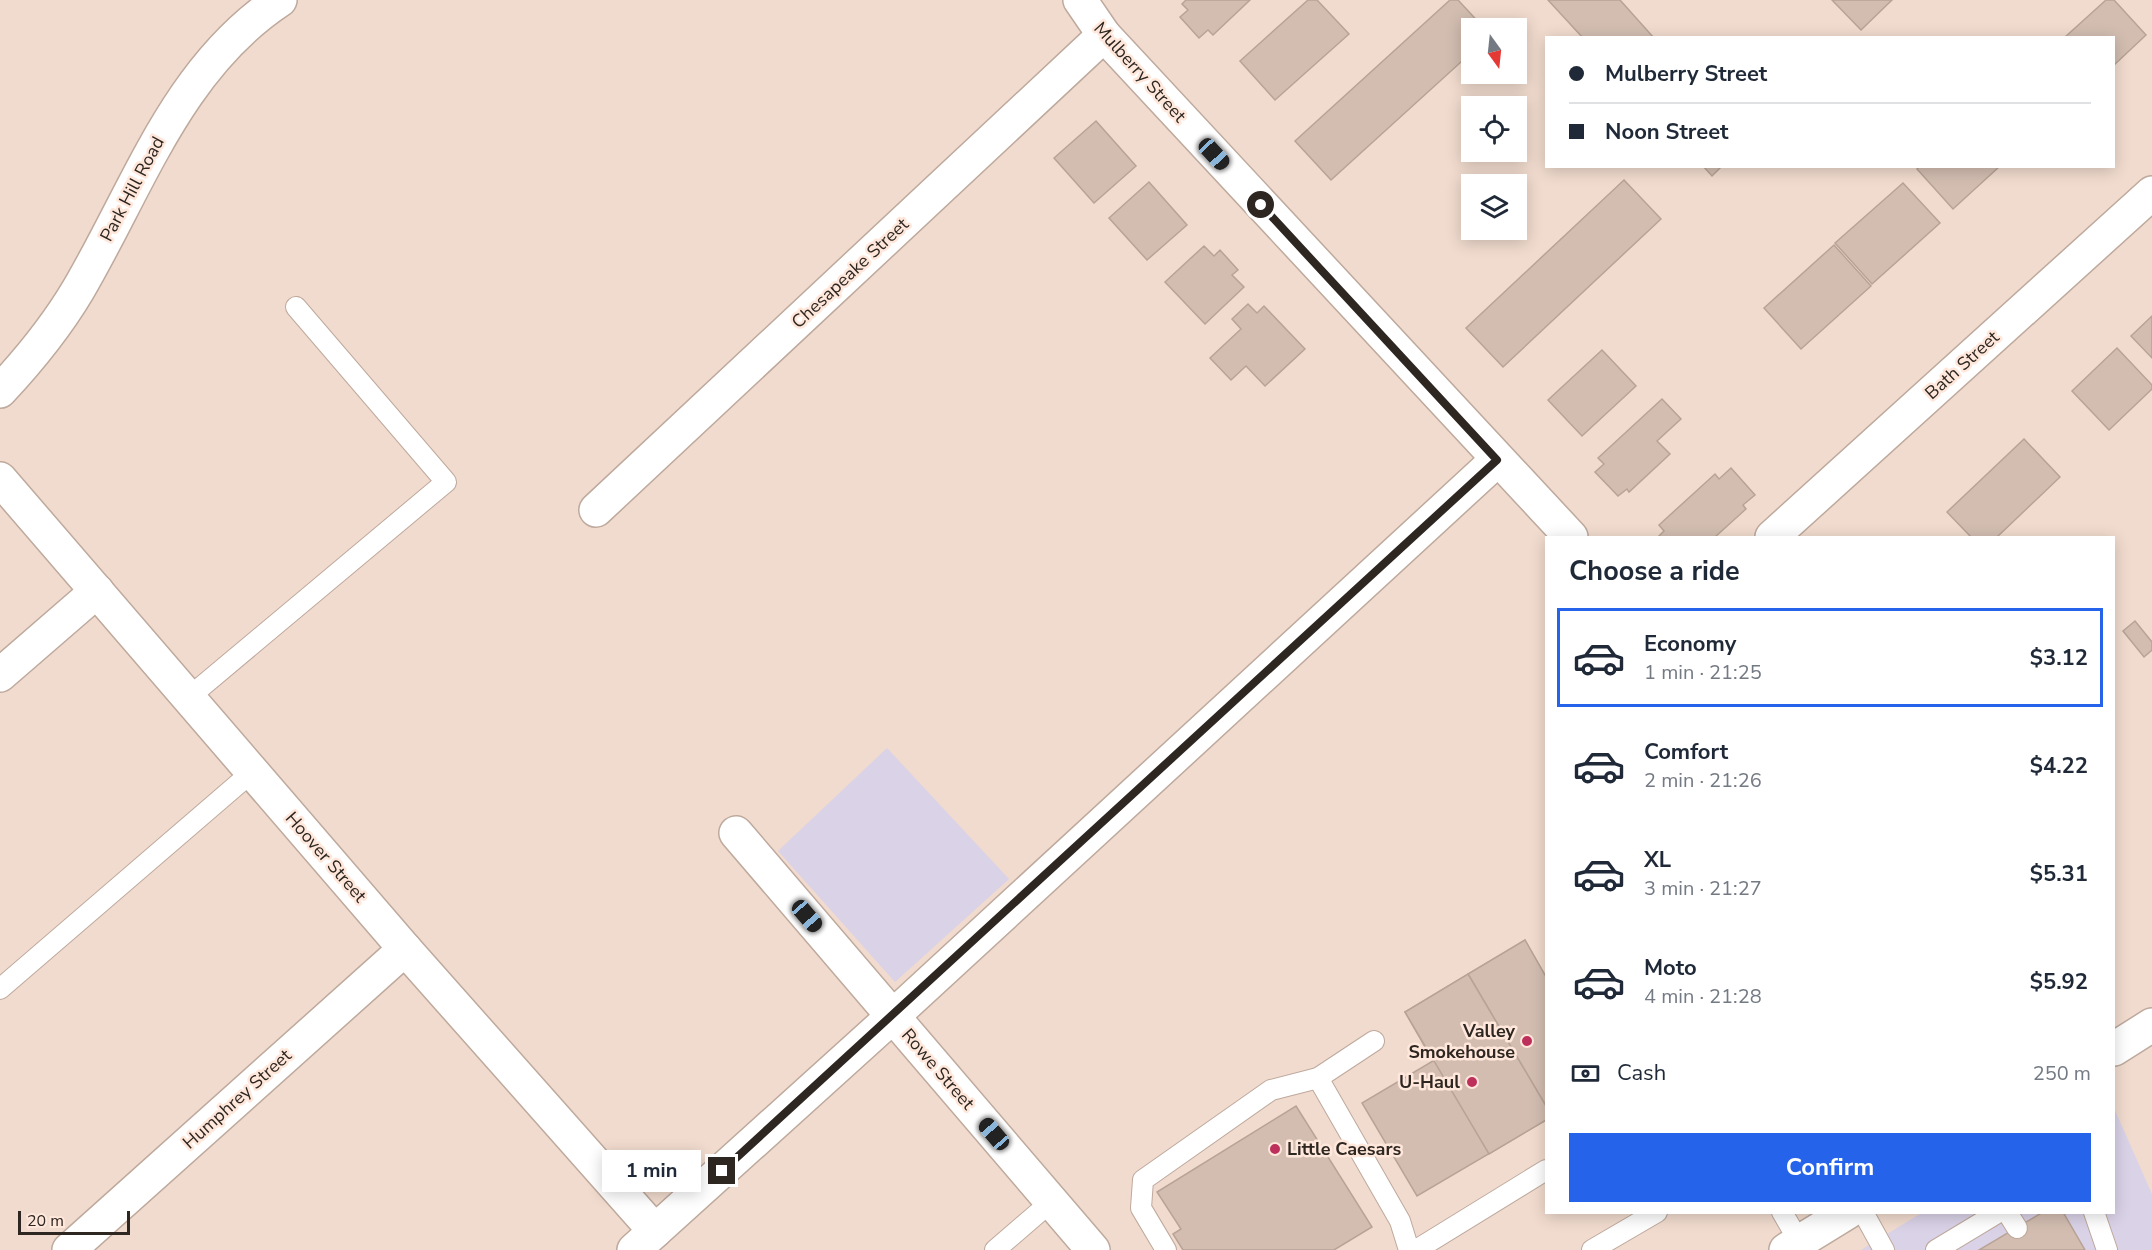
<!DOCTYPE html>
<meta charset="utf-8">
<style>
:root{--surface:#fff;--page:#f2f2f3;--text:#1f2937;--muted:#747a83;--line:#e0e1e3;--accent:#2563eb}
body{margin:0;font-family:"Nunito Sans",sans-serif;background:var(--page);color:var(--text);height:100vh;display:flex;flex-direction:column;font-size:22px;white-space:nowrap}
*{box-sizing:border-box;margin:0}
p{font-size:20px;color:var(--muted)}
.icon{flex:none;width:33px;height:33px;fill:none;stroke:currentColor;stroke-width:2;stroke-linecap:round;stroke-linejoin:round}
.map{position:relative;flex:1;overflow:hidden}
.panel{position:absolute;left:1545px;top:536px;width:570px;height:678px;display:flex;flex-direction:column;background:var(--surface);border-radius:0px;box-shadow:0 3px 15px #0003}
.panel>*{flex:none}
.top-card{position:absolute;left:1545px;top:36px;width:570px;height:132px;border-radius:0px;box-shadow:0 3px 15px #0003;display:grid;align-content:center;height:132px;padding:0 24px;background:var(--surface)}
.needle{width:39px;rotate:165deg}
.controls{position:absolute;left:1461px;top:18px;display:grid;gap:12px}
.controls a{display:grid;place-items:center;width:66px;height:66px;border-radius:0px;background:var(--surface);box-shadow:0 3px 15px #0003;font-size:30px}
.scale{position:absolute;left:18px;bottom:15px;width:112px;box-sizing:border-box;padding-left:6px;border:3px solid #2e2621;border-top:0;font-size:16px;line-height:21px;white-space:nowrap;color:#2e2621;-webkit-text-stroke:4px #ffe8db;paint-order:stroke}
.end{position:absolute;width:27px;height:27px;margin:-14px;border:8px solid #2e2621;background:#fff;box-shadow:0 0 0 3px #fff}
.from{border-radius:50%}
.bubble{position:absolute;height:42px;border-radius:0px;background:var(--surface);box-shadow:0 3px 15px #0003;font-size:20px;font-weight:700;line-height:42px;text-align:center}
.car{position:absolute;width:18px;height:36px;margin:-18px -9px;border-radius:8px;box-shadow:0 0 4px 2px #0007;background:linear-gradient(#222 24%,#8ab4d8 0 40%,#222 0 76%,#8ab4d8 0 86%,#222 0)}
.top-card b{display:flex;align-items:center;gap:21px;height:57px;font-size:22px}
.top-card b+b{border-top:2px solid var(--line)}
.top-card i{width:15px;height:15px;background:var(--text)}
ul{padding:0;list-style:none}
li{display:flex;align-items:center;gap:18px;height:99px;margin:0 12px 9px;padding:0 12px;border:3px solid transparent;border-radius:0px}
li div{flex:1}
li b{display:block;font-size:22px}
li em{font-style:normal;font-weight:700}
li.active{border-color:var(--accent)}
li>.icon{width:54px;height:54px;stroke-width:1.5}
h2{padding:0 24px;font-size:27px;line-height:72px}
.pay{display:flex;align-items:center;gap:15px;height:66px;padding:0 24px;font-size:22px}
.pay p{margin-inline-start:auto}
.primary-button{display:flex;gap:12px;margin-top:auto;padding:12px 24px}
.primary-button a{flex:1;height:69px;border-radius:0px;background:var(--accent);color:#fff;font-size:24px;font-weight:700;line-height:69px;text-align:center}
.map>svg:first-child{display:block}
.commercial{fill:#dad2e7}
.building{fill:#d3bdb1;stroke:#b8a396;stroke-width:1.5}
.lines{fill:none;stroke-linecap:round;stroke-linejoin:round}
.lane-casing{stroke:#bea99d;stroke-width:22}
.street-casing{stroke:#bea99d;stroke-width:36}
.primary-casing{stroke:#bea99d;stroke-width:36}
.lane{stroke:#fff;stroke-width:20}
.street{stroke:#fff;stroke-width:33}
.primary{stroke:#fff;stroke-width:33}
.route{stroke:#2e2621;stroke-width:8}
.poi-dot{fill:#be305c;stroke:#ffe8db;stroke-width:2}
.labels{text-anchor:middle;stroke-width:5;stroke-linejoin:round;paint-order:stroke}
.street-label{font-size:18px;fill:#2e2621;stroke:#ffe8db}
.poi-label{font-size:18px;font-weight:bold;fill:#2e2621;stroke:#ffe8db;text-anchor:end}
</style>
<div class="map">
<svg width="2152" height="1250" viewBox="0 0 2152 1250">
<rect width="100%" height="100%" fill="#f1dbce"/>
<g class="commercial">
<path d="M 887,748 L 1009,879 L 895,982 L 778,851 Z"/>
<path d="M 2114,1108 L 2152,1194 L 2152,1250 L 1861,1250 L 1923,1212 L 2114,1212 Z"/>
</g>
<g class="building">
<path d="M 1186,0 L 1250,0 L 1213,35 L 1208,30 L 1199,38 L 1180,17 L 1188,10 L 1182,4 Z"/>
<path d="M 1308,0 L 1317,0 L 1349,34 L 1275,100 L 1240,61 Z"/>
<path d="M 1450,0 L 1458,0 L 1484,28 L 1472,28 L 1472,52 L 1331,180 L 1295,141 Z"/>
<path d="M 1548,0 L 1620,0 L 1654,38 L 1583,38 Z"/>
<path d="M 1832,0 L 1892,0 L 1861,30 Z"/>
<path d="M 2106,0 L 2114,0 L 2146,35 L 2114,65 L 2114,38 L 2064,38 Z"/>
<path d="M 1096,121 L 1136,166 L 1094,203 L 1054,158 Z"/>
<path d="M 1703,166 L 1722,166 L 1712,176 Z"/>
<path d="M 1920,166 L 2000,166 L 1953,209 L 1917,169 Z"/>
<path d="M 1624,180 L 1661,219 L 1503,367 L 1466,328 Z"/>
<path d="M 1149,182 L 1187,225 L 1147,260 L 1109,218 Z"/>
<path d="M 1903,183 L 1940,223 L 1872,284 L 1835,243 Z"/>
<path d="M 1834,245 L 1871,286 L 1801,349 L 1764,308 Z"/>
<path d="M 1204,246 L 1214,256 L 1220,250 L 1238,270 L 1232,275 L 1244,287 L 1205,324 L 1165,282 Z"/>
<path d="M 1248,304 L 1257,313 L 1264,306 L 1305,349 L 1265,386 L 1246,366 L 1231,380 L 1210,358 L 1241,329 L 1232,319 Z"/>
<path d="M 2152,316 L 2152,358 L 2131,336 Z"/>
<path d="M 2117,348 L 2152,385 L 2152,389 L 2109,430 L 2072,391 Z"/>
<path d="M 1602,350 L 1636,386 L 1582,436 L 1548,400 Z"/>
<path d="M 1662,399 L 1681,419 L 1657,441 L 1670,454 L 1629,492 L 1627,489 L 1618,496 L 1595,472 L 1604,464 L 1598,458 Z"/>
<path d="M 2024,439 L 2060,477 L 1997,537 L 1971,537 L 1947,512 Z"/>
<path d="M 1731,468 L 1755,495 L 1743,505 L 1746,509 L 1715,537 L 1658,537 L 1664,531 L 1659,525 L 1715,474 L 1719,479 Z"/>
<path d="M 2135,621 L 2152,642 L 2152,650 L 2144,657 L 2123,631 Z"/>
<path d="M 1525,940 L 1546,977 L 1546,1120 L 1417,1196 L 1362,1103 L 1433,1061 L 1405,1012 Z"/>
<path d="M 1525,940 L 1546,977 L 1546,1106 L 1468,974 Z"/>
<path d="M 1468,974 L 1546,1106 L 1546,1120 L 1489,1154 L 1405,1012 Z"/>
<path d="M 1296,1106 L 1372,1227 L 1334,1250 L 1183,1250 L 1173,1234 L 1181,1229 L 1157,1192 Z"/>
<path d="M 2043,1212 L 2063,1212 L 2085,1250 L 1979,1250 Z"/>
</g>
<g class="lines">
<g class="lane-casing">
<g id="lane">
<path d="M 188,698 L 446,482 L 296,307"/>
<path d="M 0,989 L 252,772"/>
<path d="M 1318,1078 L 1400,1221 L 1409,1250"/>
<path d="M 1782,1212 L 1804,1250"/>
<path d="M 1863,1212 L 1884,1250"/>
<path d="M 2007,1212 L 2017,1228"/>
<path d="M 2094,1212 L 2107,1250"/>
<path d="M 995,1250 L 1052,1201"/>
<path d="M 1166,1250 L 1141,1208 L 1143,1180 L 1271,1090 L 1318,1078 L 1374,1041"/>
<path d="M 1416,1250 L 1546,1170"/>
<path d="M 1592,1250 L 1657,1212"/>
<path d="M 1936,1250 L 1999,1212"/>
</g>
</g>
<g class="street-casing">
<g id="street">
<path d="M 1080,0 L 1104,35 L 1571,537"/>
<path d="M 0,391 C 29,360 56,327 78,290 C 138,188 177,68 280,0"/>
<path d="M 0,479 L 405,949 L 655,1231"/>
<path d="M 596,510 L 1104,35"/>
<path d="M 1772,537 L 2152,193"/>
<path d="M 0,675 L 97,591"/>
<path d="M 736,833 L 1093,1250"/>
<path d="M 69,1250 L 405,949"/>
<path d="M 634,1250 L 892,1017 L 1497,460"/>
</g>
</g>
<g class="primary-casing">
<g id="primary">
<path d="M 2114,1049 L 2152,1025"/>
<path d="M 1786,1250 L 1848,1212"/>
</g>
</g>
<use href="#lane" class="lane"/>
<use href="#street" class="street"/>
<use href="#primary" class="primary"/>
</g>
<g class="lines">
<path class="route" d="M 722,1171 L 1497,460 L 1261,205"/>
</g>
<g class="poi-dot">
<circle cx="1527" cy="1041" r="6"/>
<circle cx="1472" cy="1082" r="6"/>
<circle cx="1275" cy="1149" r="6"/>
</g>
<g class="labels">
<g class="street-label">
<text transform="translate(1140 72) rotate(48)" y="6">Mulberry Street</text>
<text transform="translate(132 189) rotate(-62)" y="6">Park Hill Road</text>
<text transform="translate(850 273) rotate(-43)" y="6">Chesapeake Street</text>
<text transform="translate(1962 365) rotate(-42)" y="6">Bath Street</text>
<text transform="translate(326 857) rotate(49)" y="6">Hoover Street</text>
<text transform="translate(938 1069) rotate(49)" y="6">Rowe Street</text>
<text transform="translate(237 1099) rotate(-42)" y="6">Humphrey Street</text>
</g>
<g class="poi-label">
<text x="1515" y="1037">Valley<tspan x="1515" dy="21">Smokehouse</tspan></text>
<text x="1460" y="1088">U-Haul</text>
<text x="1287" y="1155" text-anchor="start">Little Caesars</text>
</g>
</g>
</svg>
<div class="controls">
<a><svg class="needle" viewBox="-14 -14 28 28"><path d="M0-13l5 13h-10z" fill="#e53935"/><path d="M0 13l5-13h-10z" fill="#747a83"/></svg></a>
<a><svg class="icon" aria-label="locate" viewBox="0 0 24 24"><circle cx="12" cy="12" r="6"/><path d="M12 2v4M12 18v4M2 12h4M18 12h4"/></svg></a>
<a><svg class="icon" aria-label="layers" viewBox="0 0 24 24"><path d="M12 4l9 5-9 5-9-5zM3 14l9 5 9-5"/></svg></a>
</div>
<div class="scale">20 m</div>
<i class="end from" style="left:1261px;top:205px"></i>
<i class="end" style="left:722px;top:1171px"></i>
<div class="bubble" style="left:602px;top:1150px;width:99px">1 min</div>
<i class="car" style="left:1214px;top:154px;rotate:137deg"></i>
<i class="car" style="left:807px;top:916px;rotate:139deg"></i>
<i class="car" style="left:994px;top:1134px;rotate:319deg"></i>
<div class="top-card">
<b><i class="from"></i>Mulberry Street</b>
<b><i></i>Noon Street</b>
</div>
<section class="panel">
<h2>Choose a ride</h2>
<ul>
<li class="active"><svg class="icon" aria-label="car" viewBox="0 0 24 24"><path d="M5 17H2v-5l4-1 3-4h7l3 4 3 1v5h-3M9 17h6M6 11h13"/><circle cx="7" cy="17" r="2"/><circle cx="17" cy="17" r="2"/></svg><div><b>Economy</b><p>1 min · 21:25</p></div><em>$3.12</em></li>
<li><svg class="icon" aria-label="car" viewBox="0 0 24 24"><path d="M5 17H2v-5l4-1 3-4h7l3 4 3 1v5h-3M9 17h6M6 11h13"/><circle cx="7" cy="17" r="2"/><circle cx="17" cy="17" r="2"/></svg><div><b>Comfort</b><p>2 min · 21:26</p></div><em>$4.22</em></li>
<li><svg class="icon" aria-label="car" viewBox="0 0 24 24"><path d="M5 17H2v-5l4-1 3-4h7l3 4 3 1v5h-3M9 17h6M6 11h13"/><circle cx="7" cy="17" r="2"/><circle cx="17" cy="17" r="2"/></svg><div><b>XL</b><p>3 min · 21:27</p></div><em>$5.31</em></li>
<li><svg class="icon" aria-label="car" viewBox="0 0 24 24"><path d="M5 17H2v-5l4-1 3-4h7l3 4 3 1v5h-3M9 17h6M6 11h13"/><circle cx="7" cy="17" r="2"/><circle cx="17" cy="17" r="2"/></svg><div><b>Moto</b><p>4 min · 21:28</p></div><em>$5.92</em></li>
</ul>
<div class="pay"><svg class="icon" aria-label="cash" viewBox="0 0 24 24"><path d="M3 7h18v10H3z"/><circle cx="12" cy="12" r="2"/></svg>Cash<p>250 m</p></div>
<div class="primary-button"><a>Confirm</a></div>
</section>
</div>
